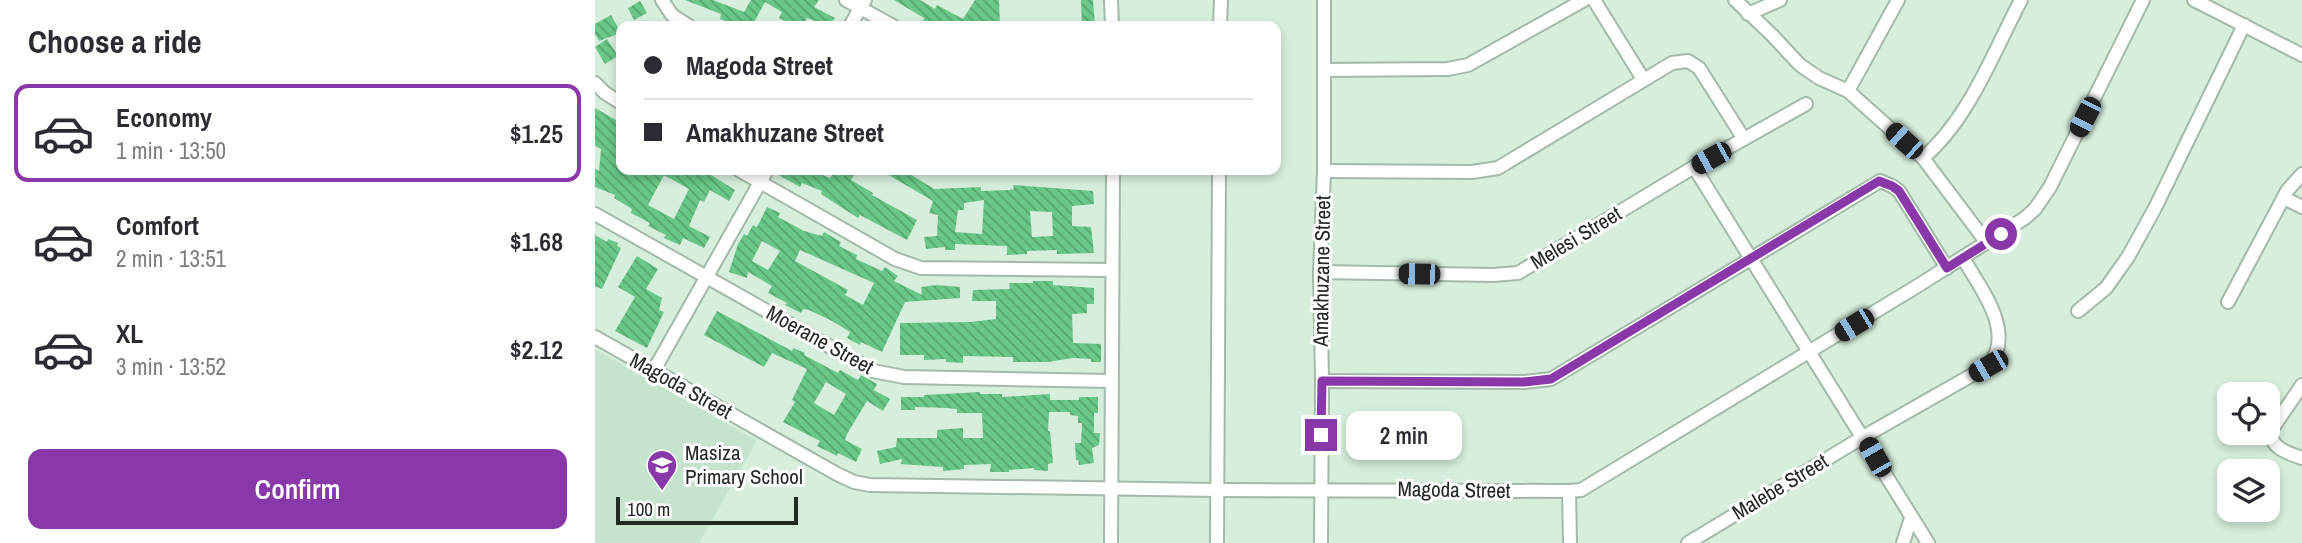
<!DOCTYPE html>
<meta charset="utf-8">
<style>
:root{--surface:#fff;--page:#f7f7f7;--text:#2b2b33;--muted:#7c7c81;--line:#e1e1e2;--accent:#8838a8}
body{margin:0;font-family:"Archivo Narrow",sans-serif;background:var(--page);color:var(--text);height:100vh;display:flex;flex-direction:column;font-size:26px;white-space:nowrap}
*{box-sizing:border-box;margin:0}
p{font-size:23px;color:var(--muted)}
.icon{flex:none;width:38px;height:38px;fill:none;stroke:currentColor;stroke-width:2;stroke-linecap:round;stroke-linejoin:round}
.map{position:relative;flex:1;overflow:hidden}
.sheet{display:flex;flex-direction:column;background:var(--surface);width:595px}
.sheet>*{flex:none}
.hud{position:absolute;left:21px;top:21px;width:665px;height:154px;border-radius:14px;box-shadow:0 4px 10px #0003;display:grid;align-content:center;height:154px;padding:0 28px;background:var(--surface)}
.tools{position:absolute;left:1622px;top:382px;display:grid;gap:14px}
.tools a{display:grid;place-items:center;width:63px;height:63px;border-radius:14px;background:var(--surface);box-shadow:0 4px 10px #0003;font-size:35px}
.scale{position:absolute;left:21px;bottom:18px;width:182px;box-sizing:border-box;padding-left:7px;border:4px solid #212a23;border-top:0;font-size:19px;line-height:24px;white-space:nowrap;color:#212a23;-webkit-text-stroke:5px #fff;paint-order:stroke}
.end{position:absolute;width:32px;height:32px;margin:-16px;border:9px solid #8838a8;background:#fff;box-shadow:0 0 0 4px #fff}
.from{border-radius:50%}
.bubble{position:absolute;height:49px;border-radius:14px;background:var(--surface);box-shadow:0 4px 10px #0003;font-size:23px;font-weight:600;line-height:49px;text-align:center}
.car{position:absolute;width:21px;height:42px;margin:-21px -10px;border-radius:9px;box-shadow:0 0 5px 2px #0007;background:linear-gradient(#222 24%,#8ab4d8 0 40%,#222 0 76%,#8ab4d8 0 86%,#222 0)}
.hud b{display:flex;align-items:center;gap:24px;height:66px;font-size:26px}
.hud b+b{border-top:2px solid var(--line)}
.hud i{width:18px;height:18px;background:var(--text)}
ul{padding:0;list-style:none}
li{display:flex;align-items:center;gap:21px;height:98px;margin:0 14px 10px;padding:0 14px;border:4px solid transparent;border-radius:14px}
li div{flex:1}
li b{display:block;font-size:26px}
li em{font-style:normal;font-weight:600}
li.current{border-color:var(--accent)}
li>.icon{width:63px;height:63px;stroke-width:1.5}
h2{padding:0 28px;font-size:32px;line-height:84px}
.primary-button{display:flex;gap:14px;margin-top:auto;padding:14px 28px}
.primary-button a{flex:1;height:80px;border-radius:14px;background:var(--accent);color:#fff;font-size:28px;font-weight:600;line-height:80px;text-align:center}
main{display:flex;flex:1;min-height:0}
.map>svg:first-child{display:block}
.built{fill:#c6e3ce}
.building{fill:url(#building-back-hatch);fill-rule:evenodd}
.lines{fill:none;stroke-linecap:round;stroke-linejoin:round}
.street-casing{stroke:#a3b9a9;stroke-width:16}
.street{stroke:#fff;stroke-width:12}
.route{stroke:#8838a8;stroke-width:9}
.labels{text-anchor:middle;stroke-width:6;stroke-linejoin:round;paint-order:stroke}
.street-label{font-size:21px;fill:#212a23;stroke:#fff}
.poi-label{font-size:21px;fill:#212a23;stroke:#fff;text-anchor:start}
</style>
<main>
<section class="sheet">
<h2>Choose a ride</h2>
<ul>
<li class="current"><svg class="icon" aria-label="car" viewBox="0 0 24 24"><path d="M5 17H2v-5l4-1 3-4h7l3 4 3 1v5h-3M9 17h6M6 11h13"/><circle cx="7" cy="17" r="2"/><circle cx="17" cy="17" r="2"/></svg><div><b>Economy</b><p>1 min · 13:50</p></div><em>$1.25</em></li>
<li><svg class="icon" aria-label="car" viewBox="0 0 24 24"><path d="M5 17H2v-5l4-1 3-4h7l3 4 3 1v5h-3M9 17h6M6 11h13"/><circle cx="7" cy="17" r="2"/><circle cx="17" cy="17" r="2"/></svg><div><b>Comfort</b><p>2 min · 13:51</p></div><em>$1.68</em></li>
<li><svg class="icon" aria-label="car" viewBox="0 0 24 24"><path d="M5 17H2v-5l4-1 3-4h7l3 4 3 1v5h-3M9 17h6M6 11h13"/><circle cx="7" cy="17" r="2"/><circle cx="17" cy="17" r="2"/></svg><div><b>XL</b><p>3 min · 13:52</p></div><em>$2.12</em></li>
</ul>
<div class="primary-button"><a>Confirm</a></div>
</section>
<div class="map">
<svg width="1707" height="543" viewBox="0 0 1707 543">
<defs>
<pattern id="building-back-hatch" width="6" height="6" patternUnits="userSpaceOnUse" patternTransform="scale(1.75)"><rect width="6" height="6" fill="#69c889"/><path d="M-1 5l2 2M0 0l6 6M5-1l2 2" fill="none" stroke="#56a370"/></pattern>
</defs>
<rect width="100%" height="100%" fill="#d7eedc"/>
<path class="built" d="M 0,349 L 162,441 L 104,543 L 0,543 Z"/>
<g class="building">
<path d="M 90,0 L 118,0 L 149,12 L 156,0 L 224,0 L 219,7 L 240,18 L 233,26 L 212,18 L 208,26 L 200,26 L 184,18 L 187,12 L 170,2 L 157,26 L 144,26 L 125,19 L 126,14 Z"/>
<path d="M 299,0 L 325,0 L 340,9 L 342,5 L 368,19 L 380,0 L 404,0 L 405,26 L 337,26 L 328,22 L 329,18 Z"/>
<path d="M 486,0 L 498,0 L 500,26 L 487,26 Z"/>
<path d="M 45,1 L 52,13 L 39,20 L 33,8 Z"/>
<path d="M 16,15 L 26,33 L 4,41 L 0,34 L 0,24 Z"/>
<path d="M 12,39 L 23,56 L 10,64 L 0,47 Z"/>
<path d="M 0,108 L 26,123 L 26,170 L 108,170 L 140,190 L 134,201 L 115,190 L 109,202 L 105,200 L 94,226 L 115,237 L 109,248 L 88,238 L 85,245 L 69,238 L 71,235 L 53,226 L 55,223 L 36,213 L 37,209 L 19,198 L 20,195 L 0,187 L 0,169 L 4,171 L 6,149 L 0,146 ZM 69,175 L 94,189 L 79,219 L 53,205 Z"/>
<path d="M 181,170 L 214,170 L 235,178 L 240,170 L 250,170 L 259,175 L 256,180 L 278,193 L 277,195 L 322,220 L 312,240 L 265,215 L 263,218 L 226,194 L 227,191 L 207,183 L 205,187 L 180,173 Z"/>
<path d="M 285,170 L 317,170 L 315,174 L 339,189 L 386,187 L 386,191 L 414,190 L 419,189 L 418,185 L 498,191 L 499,204 L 477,206 L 477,226 L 496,227 L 499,253 L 462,254 L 462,250 L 432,251 L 432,254 L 412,255 L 412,246 L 360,244 L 360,250 L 350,250 L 350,247 L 331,249 L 329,237 L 342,236 L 343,215 L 334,213 L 338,201 ZM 389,200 L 387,234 L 360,232 L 363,210 L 369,210 L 369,203 ZM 435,211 L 457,212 L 458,236 L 437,237 Z"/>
<path d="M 172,207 L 185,213 L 183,217 L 209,231 L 227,236 L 229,232 L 246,242 L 244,246 L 262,255 L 261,259 L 287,271 L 290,267 L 303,276 L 299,281 L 327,295 L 326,287 L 342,285 L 365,287 L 365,298 L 310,302 L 287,352 L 266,342 L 265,345 L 252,338 L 255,332 L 237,321 L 214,310 L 208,309 L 206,313 L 190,305 L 192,303 L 173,293 L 177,286 L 153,272 L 152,278 L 134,272 L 143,244 L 149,234 L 152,236 L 158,225 L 162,227 ZM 167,241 L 185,251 L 173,270 L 157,261 ZM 205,250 L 279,283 L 268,305 L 250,295 L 253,290 L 200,261 Z"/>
<path d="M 0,235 L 12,242 L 13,239 L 23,243 L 22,246 L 26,248 L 7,289 L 0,286 Z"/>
<path d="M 42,256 L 63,269 L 51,289 L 67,298 L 64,310 L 69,312 L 52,348 L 20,331 L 40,297 L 23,287 Z"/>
<path d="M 438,281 L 458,281 L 458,285 L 499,288 L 499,304 L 492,304 L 492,313 L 477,314 L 478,343 L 506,344 L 506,362 L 496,362 L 496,359 L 478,358 L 453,362 L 418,362 L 418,357 L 368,356 L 368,363 L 351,362 L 351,359 L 329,360 L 329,355 L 305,355 L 305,323 L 375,322 L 401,319 L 401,301 L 377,301 L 378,290 L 415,289 L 414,283 L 438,283 Z"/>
<path d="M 122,311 L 197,351 L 198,348 L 210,353 L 209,355 L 243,373 L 245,370 L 263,380 L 266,375 L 282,384 L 279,390 L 295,399 L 288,411 L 272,401 L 252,434 L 250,440 L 267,449 L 261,462 L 243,453 L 242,456 L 222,446 L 225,441 L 188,422 L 200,402 L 197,400 L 212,369 L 177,353 L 169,367 L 109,335 ZM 231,382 L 251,394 L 239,415 L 219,403 Z"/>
<path d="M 385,392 L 385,394 L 407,394 L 407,397 L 455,394 L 455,400 L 484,400 L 484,397 L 503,397 L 503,413 L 499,413 L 499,433 L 505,433 L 504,445 L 497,448 L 499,463 L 484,465 L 483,460 L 481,460 L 480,443 L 486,443 L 487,423 L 483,423 L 483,416 L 475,415 L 475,412 L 454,412 L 453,431 L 455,431 L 458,463 L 453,464 L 453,471 L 439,470 L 439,468 L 414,470 L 414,472 L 395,472 L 396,464 L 369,465 L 369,469 L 348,471 L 348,467 L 306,464 L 307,459 L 285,464 L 282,451 L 301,447 L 302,438 L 342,438 L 342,430 L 368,428 L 368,438 L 388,438 L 387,413 L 362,413 L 362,409 L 351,408 L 320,407 L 320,410 L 306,410 L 306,397 L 329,397 L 329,395 Z"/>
</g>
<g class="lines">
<g class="street-casing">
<g id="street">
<path d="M 67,0 L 77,15 L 94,26"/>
<path d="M 251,0 L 298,26"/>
<path d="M 516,0 L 517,26"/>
<path d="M 999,0 L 1048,79"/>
<path d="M 1140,0 L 1177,35 L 1205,65 L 1224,78 L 1253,91 L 1328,158 L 1392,243"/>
<path d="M 1599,0 L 1707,55"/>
<path d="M 1153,14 L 1185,0"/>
<path d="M 255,26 L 270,0"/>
<path d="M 625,26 L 626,0"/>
<path d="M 729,70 L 853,69 L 873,65 L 989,0"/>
<path d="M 0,83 L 10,93 L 26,103"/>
<path d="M 1253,91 L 1303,0"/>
<path d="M 1328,158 C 1374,119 1398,53 1426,0"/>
<path d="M 1099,167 L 1333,543"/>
<path d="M 144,170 L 300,259 L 326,268 L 517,270"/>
<path d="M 729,171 L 877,172 L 903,168 L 1077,63 L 1093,61 L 1104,68 L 1149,139"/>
<path d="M 1689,198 L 1707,207"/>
<path d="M 0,214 L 278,371 L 309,377 L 516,381"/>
<path d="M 725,272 L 898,275 L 923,273 L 1099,167 L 1211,104"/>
<path d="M 1633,302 L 1692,191 L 1707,174"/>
<path d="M 1483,311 L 1511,288 L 1533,257 L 1560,208 L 1649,25"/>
<path d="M 0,337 L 242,474 L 259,482 L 275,485 L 622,490 L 974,491 L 986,490 L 1324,285 L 1430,218 L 1440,209 L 1455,187 L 1548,0"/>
<path d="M 59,370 L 172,170"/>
<path d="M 727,381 L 929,382 L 956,379 L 1285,181 L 1297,186 L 1304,191 L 1352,268"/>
<path d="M 1707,385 L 1675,432 C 1677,449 1693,453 1707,458"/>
<path d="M 974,491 L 975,543"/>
<path d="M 516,543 L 518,170"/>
<path d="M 622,543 L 624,170"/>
<path d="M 726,543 L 727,381 L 725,272 L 729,171 L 729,0"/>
<path d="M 1093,543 L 1268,437 L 1393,366 C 1422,333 1385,288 1368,258"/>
<path d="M 1308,543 L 1316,518"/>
</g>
</g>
<use href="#street" class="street"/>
</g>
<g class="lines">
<path class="route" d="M 726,435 L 727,381 L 929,382 L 956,379 L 1284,181 L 1297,186 L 1304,191 L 1352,268 L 1406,234"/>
</g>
<defs>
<g id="school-pin" transform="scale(1.575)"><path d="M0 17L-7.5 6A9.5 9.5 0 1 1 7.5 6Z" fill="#8838a8" stroke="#fff"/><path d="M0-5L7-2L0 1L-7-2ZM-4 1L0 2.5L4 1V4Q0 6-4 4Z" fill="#fff"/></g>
</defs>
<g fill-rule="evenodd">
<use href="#school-pin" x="67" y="465"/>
</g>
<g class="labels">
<g class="street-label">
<text transform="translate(981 238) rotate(-31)" y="7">Melesi Street</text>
<text transform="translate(727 271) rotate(-89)" y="7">Amakhuzane Street</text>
<text transform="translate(225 340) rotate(29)" y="7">Moerane Street</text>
<text transform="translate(86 386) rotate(29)" y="7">Magoda Street</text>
<text transform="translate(1185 487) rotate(-31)" y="7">Malebe Street</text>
<text transform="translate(859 490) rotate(1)" y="7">Magoda Street</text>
</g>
<g class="poi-label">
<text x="90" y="460">Masiza<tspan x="90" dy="24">Primary School</tspan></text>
</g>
</g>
</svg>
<div class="tools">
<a><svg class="icon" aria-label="locate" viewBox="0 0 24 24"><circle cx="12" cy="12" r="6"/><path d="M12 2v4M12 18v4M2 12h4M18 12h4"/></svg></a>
<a><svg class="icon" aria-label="layers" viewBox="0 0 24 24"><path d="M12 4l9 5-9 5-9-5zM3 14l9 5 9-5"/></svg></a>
</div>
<div class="scale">100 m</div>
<i class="end from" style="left:1406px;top:234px"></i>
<i class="end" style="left:726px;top:435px"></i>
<div class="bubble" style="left:751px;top:411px;width:116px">2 min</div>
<i class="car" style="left:1490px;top:117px;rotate:207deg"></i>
<i class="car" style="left:1309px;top:141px;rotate:312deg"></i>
<i class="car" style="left:1116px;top:158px;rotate:241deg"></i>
<i class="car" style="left:824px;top:274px;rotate:271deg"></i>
<i class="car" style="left:1259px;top:325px;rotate:239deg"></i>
<i class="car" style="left:1393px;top:366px;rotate:240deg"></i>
<i class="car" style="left:1280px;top:457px;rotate:330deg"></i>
<div class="hud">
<b><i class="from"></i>Magoda Street</b>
<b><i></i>Amakhuzane Street</b>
</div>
</div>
</main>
